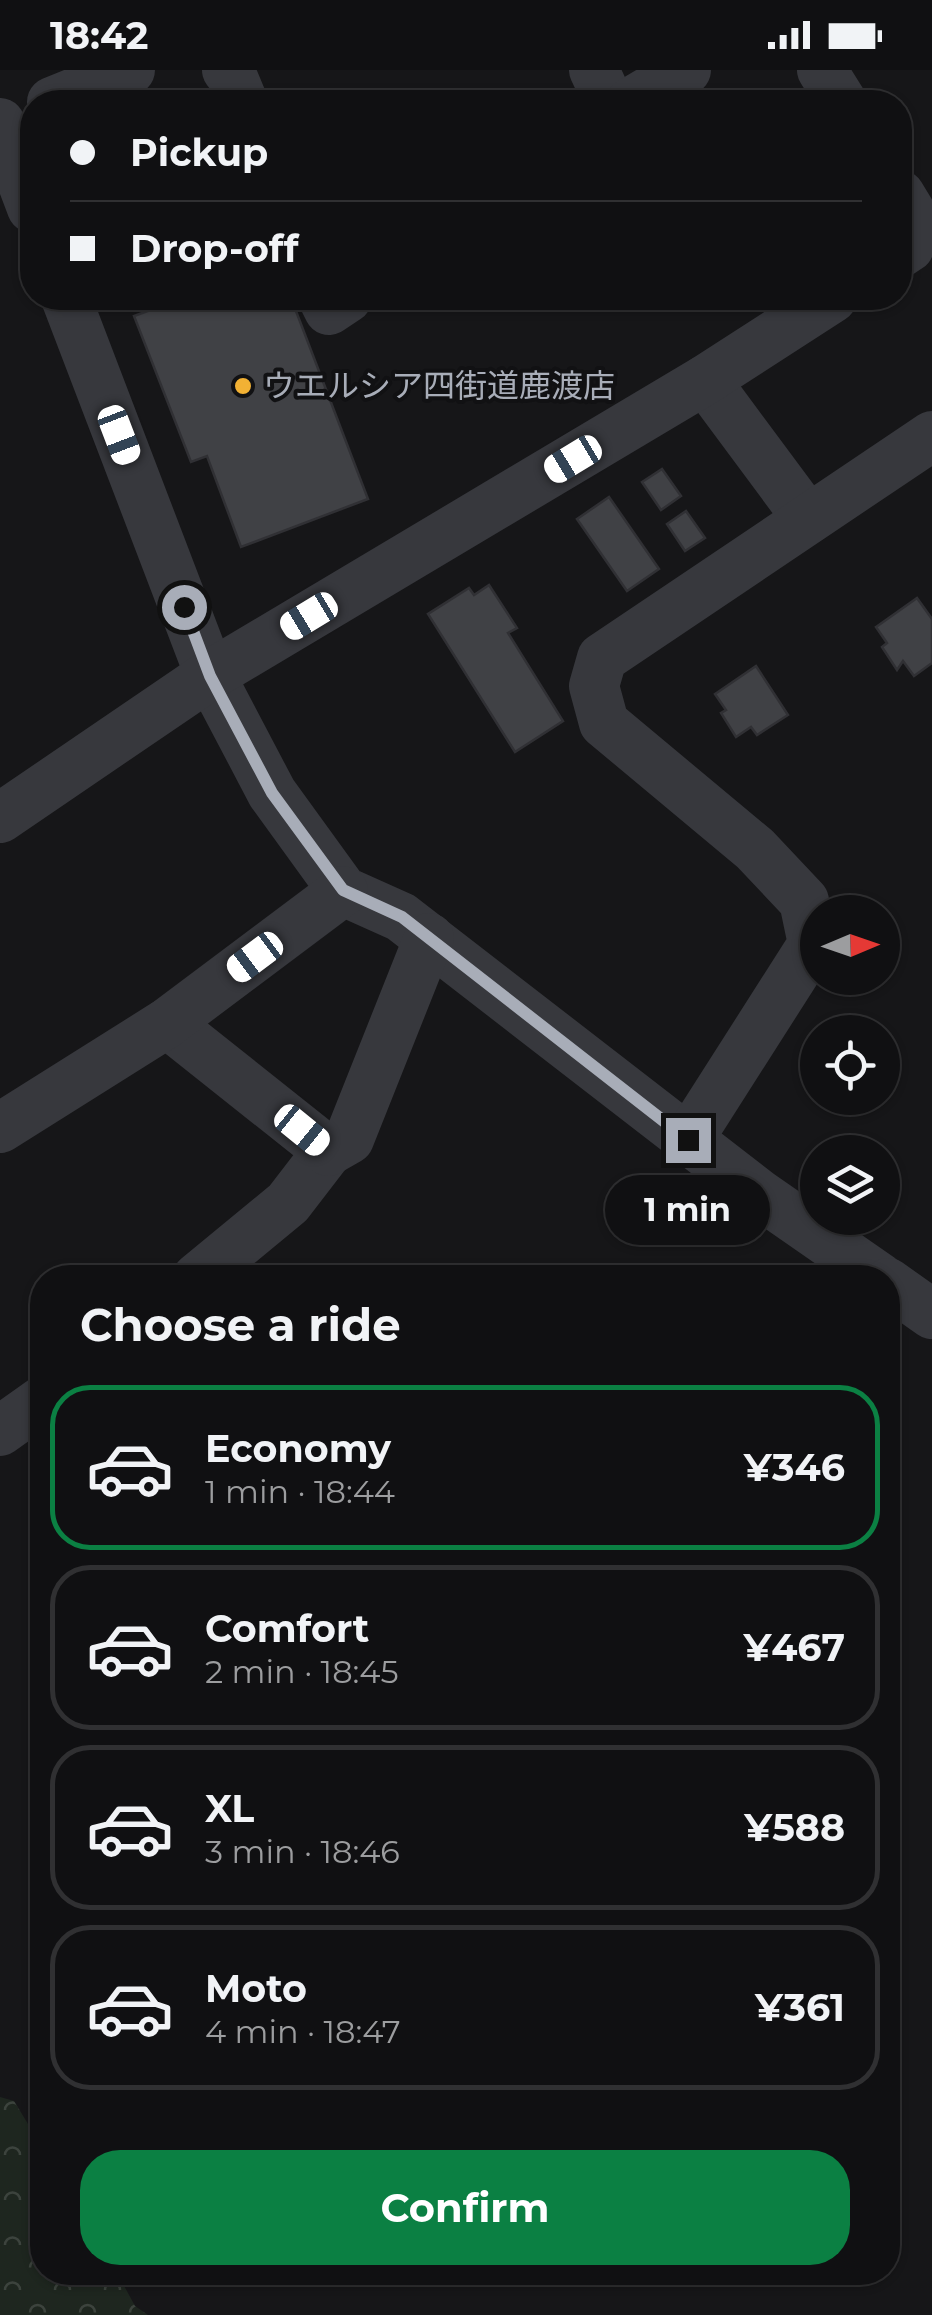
<!DOCTYPE html>
<meta charset="utf-8">
<style>
:root{--surface:#101012;--page:#19191b;--text:#f1f3f6;--muted:#9c9d9f;--line:#303032;--accent:#0b8043}
body{margin:0;font-family:Montserrat,"Noto Sans JP",sans-serif;background:var(--page);color:var(--text);height:100vh;display:flex;flex-direction:column;font-size:38px;white-space:nowrap}
*{box-sizing:border-box;margin:0}
p{font-size:32px;color:var(--muted)}
.icon{flex:none;width:55px;height:55px;fill:none;stroke:currentColor;stroke-width:2;stroke-linecap:round;stroke-linejoin:round}
.map{position:relative;flex:1;overflow:hidden}
.drawer{position:absolute;left:30px;top:1195px;width:870px;height:1020px;display:flex;flex-direction:column;background:var(--surface);border-radius:40px;box-shadow:0 2px 8px #0004,0 0 0 2px var(--line)}
.drawer>*{flex:none}
.banner{position:absolute;left:20px;top:20px;width:892px;height:220px;border-radius:40px;box-shadow:0 2px 8px #0004,0 0 0 2px var(--line);display:grid;align-content:center;height:220px;padding:0 50px;background:var(--surface)}
.needle{width:65px;rotate:88deg}
.controls{position:absolute;left:800px;top:825px;display:grid;gap:20px}
.controls a{display:grid;place-items:center;width:100px;height:100px;border-radius:50%;background:var(--surface);box-shadow:0 2px 8px #0004,0 0 0 2px var(--line);font-size:50px}
.end{position:absolute;width:45px;height:45px;margin:-22px;border:12px solid #a8adb8;background:#111;box-shadow:0 0 0 5px #111}
.from{border-radius:50%}
.bubble{position:absolute;height:70px;border-radius:35px;background:var(--surface);box-shadow:0 2px 8px #0004,0 0 0 2px var(--line);font-size:32px;font-weight:700;line-height:70px;text-align:center}
.car{position:absolute;width:30px;height:60px;margin:-30px -15px;border-radius:12px;box-shadow:0 0 8px 2px #0007;background:linear-gradient(#fff 24%,#345 0 40%,#fff 0 76%,#345 0 86%,#fff 0)}
.banner b{display:flex;align-items:center;gap:35px;height:95px;font-size:38px}
.banner b+b{border-top:2px solid var(--line)}
.banner i{width:25px;height:25px;background:var(--text)}
ul{padding:0;list-style:none}
li{display:flex;align-items:center;gap:30px;height:165px;margin:0 20px 15px;padding:0 30px;border:5px solid var(--line);border-radius:40px}
li div{flex:1}
li b{display:block;font-size:38px}
li em{font-style:normal;font-weight:700}
li.current{border-color:var(--accent)}
li>.icon{width:90px;height:90px;stroke-width:1.5}
h2{padding:0 50px;font-size:45px;line-height:120px}
.cta{display:flex;gap:20px;margin-top:auto;padding:20px 50px}
.cta a{flex:1;height:115px;border-radius:40px;background:var(--accent);color:#fff;font-size:40px;font-weight:700;line-height:115px;text-align:center}
.status{display:flex;justify-content:space-between;align-items:center;height:70px;padding:0 50px;background:var(--surface);direction:ltr}
.status svg{height:28px;fill:currentColor}
.map>svg:first-child{display:block}
.forest{fill:url(#forest-crowns)}
.building{fill:#404145;stroke:#303034;stroke-width:2.5}
.lines{fill:none;stroke-linecap:round;stroke-linejoin:round}
.minor{stroke:#37383d;stroke-width:50}
.route{stroke:#a8adb8;stroke-width:12}
.poi-dot{fill:#f2b134;stroke:#111113;stroke-width:4}
.labels{text-anchor:middle;stroke-width:8;stroke-linejoin:round;paint-order:stroke}
.poi-label{font-size:32px;fill:#a8adb8;stroke:#111113;text-anchor:start}
</style>
<div class="status"><b>18:42</b><svg viewBox="0 0 49 12"><path d="M0 12V9h3v3zM5 12V6h3v6zM10 12V3h3v9zM15 12V0h3v12zM26 1h20v11H26zM47 4h2v5h-2z"/></svg></div>
<div class="map">
<svg width="932" height="2245" viewBox="0 0 932 2245">
<defs>
<pattern id="forest-crowns" width="20" height="18" patternUnits="userSpaceOnUse" patternTransform="scale(2.5)"><rect width="20" height="18" fill="#1e261f"/><path d="M2 6a3 3 0 1 1 6 0M12 15a3 3 0 1 1 6 0" fill="none" stroke="#3c433d"/></pattern>
</defs>
<rect width="100%" height="100%" fill="#161618"/>
<path class="forest" d="M 0,2027 L 14,2031 L 42,2077 L 42,2202 L 117,2203 L 135,2236 L 148,2245 L 0,2245 Z"/>
<g class="building">
<path d="M 183,228 L 291,228 L 368,429 L 241,477 L 207,386 L 191,392 L 134,246 Z"/>
<path d="M 662,399 L 681,426 L 661,440 L 642,412 Z"/>
<path d="M 609,427 L 659,499 L 627,521 L 577,449 Z"/>
<path d="M 686,441 L 705,468 L 685,481 L 667,454 Z"/>
<path d="M 489,515 L 517,558 L 508,563 L 563,651 L 515,682 L 428,544 L 469,518 L 474,525 Z"/>
<path d="M 917,528 L 932,549 L 932,593 L 914,606 L 903,591 L 897,600 L 882,577 L 887,573 L 876,557 Z"/>
<path d="M 756,596 L 788,645 L 757,665 L 751,657 L 736,667 L 721,643 L 726,640 L 715,624 Z"/>
</g>
<g class="lines">
<g class="minor">
<path d="M 227,0 L 233,8 L 243,32"/>
<path d="M 594,0 L 609,32"/>
<path d="M 822,0 L 842,32"/>
<path d="M 52,32 L 130,0"/>
<path d="M 631,32 L 686,0"/>
<path d="M 0,53 L 32,138"/>
<path d="M 900,125 L 914,148 L 909,177 L 900,183"/>
<path d="M 66,228 L 210,605 L 272,723 L 343,821 L 401,847 L 759,1124 L 880,1208"/>
<path d="M 323,228 L 329,240 L 347,228"/>
<path d="M 705,310 L 808,449"/>
<path d="M 0,748 L 210,605 L 705,310 L 832,228"/>
<path d="M 167,953 L 328,1081 L 288,1133 L 197,1208"/>
<path d="M 0,1058 L 167,953 L 343,821"/>
<path d="M 688,1070 L 813,874 L 804,831 L 755,779 L 604,653 L 594,616 L 602,588 L 932,366"/>
<path d="M 328,1081 L 349,1069 L 429,868"/>
<path d="M 888,1213 L 932,1244"/>
<path d="M 0,1361 L 42,1331"/>
</g>
</g>
<g class="lines">
<path class="route" d="M 184,537 L 210,606 L 272,723 L 343,820 L 402,847 L 688,1070"/>
</g>
<circle class="poi-dot" cx="243" cy="316" r="10"/>
<g class="labels">
<g class="poi-label">
<text x="263" y="327">ウエルシア四街道鹿渡店</text>
</g>
</g>
</svg>
<div class="controls">
<a><svg class="needle" viewBox="-14 -14 28 28"><path d="M0-13l5 13h-10z" fill="#e53935"/><path d="M0 13l5-13h-10z" fill="#9c9d9f"/></svg></a>
<a><svg class="icon" aria-label="locate" viewBox="0 0 24 24"><circle cx="12" cy="12" r="6"/><path d="M12 2v4M12 18v4M2 12h4M18 12h4"/></svg></a>
<a><svg class="icon" aria-label="layers" viewBox="0 0 24 24"><path d="M12 4l9 5-9 5-9-5zM3 14l9 5 9-5"/></svg></a>
</div>
<i class="end from" style="left:184px;top:537px"></i>
<i class="end" style="left:688px;top:1070px"></i>
<div class="bubble" style="left:605px;top:1105px;width:165px">1 min</div>
<i class="car" style="left:119px;top:365px;rotate:159deg"></i>
<i class="car" style="left:573px;top:389px;rotate:239deg"></i>
<i class="car" style="left:309px;top:546px;rotate:239deg"></i>
<i class="car" style="left:255px;top:887px;rotate:233deg"></i>
<i class="car" style="left:302px;top:1060px;rotate:129deg"></i>
<div class="banner">
<b><i class="from"></i>Pickup</b>
<b><i></i>Drop-off</b>
</div>
<section class="drawer">
<h2>Choose a ride</h2>
<ul>
<li class="current"><svg class="icon" aria-label="car" viewBox="0 0 24 24"><path d="M5 17H2v-5l4-1 3-4h7l3 4 3 1v5h-3M9 17h6M6 11h13"/><circle cx="7" cy="17" r="2"/><circle cx="17" cy="17" r="2"/></svg><div><b>Economy</b><p>1 min · 18:44</p></div><em>¥346</em></li>
<li><svg class="icon" aria-label="car" viewBox="0 0 24 24"><path d="M5 17H2v-5l4-1 3-4h7l3 4 3 1v5h-3M9 17h6M6 11h13"/><circle cx="7" cy="17" r="2"/><circle cx="17" cy="17" r="2"/></svg><div><b>Comfort</b><p>2 min · 18:45</p></div><em>¥467</em></li>
<li><svg class="icon" aria-label="car" viewBox="0 0 24 24"><path d="M5 17H2v-5l4-1 3-4h7l3 4 3 1v5h-3M9 17h6M6 11h13"/><circle cx="7" cy="17" r="2"/><circle cx="17" cy="17" r="2"/></svg><div><b>XL</b><p>3 min · 18:46</p></div><em>¥588</em></li>
<li><svg class="icon" aria-label="car" viewBox="0 0 24 24"><path d="M5 17H2v-5l4-1 3-4h7l3 4 3 1v5h-3M9 17h6M6 11h13"/><circle cx="7" cy="17" r="2"/><circle cx="17" cy="17" r="2"/></svg><div><b>Moto</b><p>4 min · 18:47</p></div><em>¥361</em></li>
</ul>
<div class="cta"><a>Confirm</a></div>
</section>
</div>
